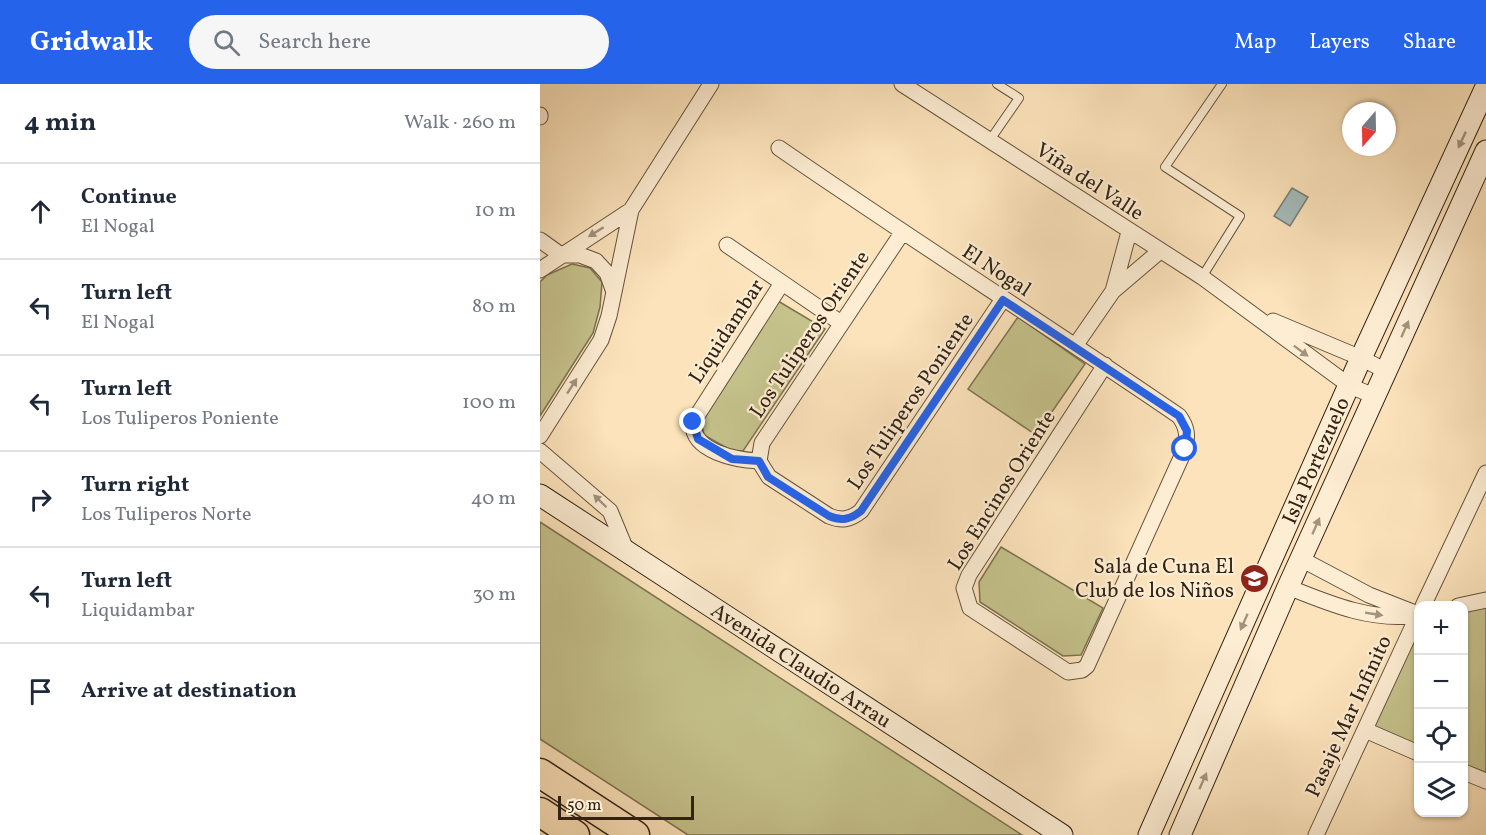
<!DOCTYPE html>
<meta charset="utf-8">
<style>
body{margin:0;font-family:Vollkorn,serif;background:#f6f6f7;color:#1f2937}
.controls{position:absolute;right:18px;bottom:18px;display:grid;overflow:hidden;border-radius:12px;box-shadow:0 2px 4px #0004}
.controls button{width:54px;height:54px;display:grid;place-items:center;padding:0;border:0;border-bottom:2px solid #e0e1e3;background:#fff;color:#1f2937;font:30px sans-serif}
.compass{position:absolute;left:802px;top:18px;width:54px;height:54px;border-radius:50%;background:#fff;box-shadow:0 2px 4px #0004;rotate:200deg}
.scale{position:absolute;left:18px;bottom:15px;width:136px;box-sizing:border-box;padding-left:6px;border:3px solid #342315;border-top:0;font-size:16px;line-height:21px;white-space:nowrap;color:#342315;-webkit-text-stroke:4px #fdedd3;paint-order:stroke}
.stop{position:absolute;width:18px;height:18px;margin:-14px;border:4px solid #2563eb;border-radius:50%;background:#fff}
.stop.end{background:#2563eb;border-color:#fff;box-shadow:0 2px 6px #0008}
.list{margin:0;padding:0;list-style:none}
h2{display:flex;justify-content:space-between;align-items:center;height:78px;margin:0;padding:0 24px;font-size:26px}
h2 small{font-size:20px;font-weight:400;color:#747a83}
.list li{display:grid;grid-template-columns:39px 1fr auto;gap:18px;align-items:center;box-sizing:border-box;height:96px;padding:0 24px;border-top:2px solid #e0e1e3}
.list b{display:block;font-size:22px;white-space:nowrap}
.list p{margin:0;font-size:20px;white-space:nowrap;color:#747a83}
.list em{font-size:20px;font-style:normal;color:#747a83}
.icon{flex:none;width:33px;height:33px;fill:none;stroke:currentColor;stroke-width:2;stroke-linecap:round;stroke-linejoin:round}
.map{position:relative;flex:none;width:946px;height:751px;overflow:hidden}
header{display:flex;align-items:center;gap:36px;box-sizing:border-box;height:84px;padding:0 30px;background:#2563eb;color:#fff}
header strong{font-size:28px}
nav{display:flex;gap:33px;margin-inline-start:auto;font-size:21px}
.search{width:420px;height:54px;background:#f6f6f7;display:flex;align-items:center;gap:15px;box-sizing:border-box;padding:0 21px;border-radius:33px;color:#747a83;font-size:22px}
main{display:flex}
aside{flex:1;background:#fff}
.map>svg:first-child{display:block}
</style>
<header>
<strong>Gridwalk</strong>
<div class="search"><svg class="icon" aria-label="search" viewBox="0 0 24 24"><circle cx="10" cy="10" r="6"/><path d="M15 15l6 6"/></svg>Search here</div>
<nav><a>Map</a><a>Layers</a><a>Share</a></nav>
</header>
<main>
<aside>
<h2>4 min<small>Walk · 260 m</small></h2>
<ul class="list">
<li><svg class="icon" aria-label="ahead" viewBox="0 0 24 24"><path d="M12 20V5M6 11l6-6 6 6"/></svg><div><b>Continue</b><p>El Nogal</p></div><em>10 m</em></li>
<li><svg class="icon" aria-label="left" viewBox="0 0 24 24"><path d="M17 20v-9H6M10 6l-5 5 5 5"/></svg><div><b>Turn left</b><p>El Nogal</p></div><em>80 m</em></li>
<li><svg class="icon" aria-label="left" viewBox="0 0 24 24"><path d="M17 20v-9H6M10 6l-5 5 5 5"/></svg><div><b>Turn left</b><p>Los Tuliperos Poniente</p></div><em>100 m</em></li>
<li><svg class="icon" aria-label="right" viewBox="0 0 24 24"><path d="M7 20v-9h11M14 6l5 5-5 5"/></svg><div><b>Turn right</b><p>Los Tuliperos Norte</p></div><em>40 m</em></li>
<li><svg class="icon" aria-label="left" viewBox="0 0 24 24"><path d="M17 20v-9H6M10 6l-5 5 5 5"/></svg><div><b>Turn left</b><p>Liquidambar</p></div><em>30 m</em></li>
<li><svg class="icon" aria-label="arrive" viewBox="0 0 24 24"><path d="M6 21V4h12l-3 4 3 4H6"/></svg><div><b>Arrive at destination</b></div></li>
</ul>
</aside>
<div class="map">
<svg width="946" height="751" viewBox="0 0 946 751">
<rect width="100%" height="100%" fill="#fce3bb"/>
<filter id="stains"><feTurbulence type="fractalNoise" baseFrequency=".00333" numOctaves="4"/><feColorMatrix values="0 0 0 0 .2 0 0 0 0 .09 0 0 0 0 .02 0 0 0 .5 -.17"/></filter>
<radialGradient id="worn" r=".72"><stop offset=".6" stop-color="#630" stop-opacity="0"/><stop offset="1" stop-color="#630" stop-opacity=".3"/></radialGradient>
<path fill="#c5c28c" stroke="#7c7250" stroke-width="1.5" d="M32 180 50 184 62 198 60 223 53 249 0 332V198L7 191Z
M238 217 285 245 203 367H192L164 351 161 336Z
M478 233 545 280 496 351 428 305Z
M0 438 482 751H148L0 655Z
M461 463 563 524 541 571 523 572 440 518 439 498Z
M946 516V697L924 688V522Z
M878 531V669L825 646Z"/>
<path fill="#a4bbbb" stroke="#777e79" stroke-width="1.5" d="M752 104 768 113 750 142 734 132Z"/>
<g fill="none" stroke-linecap="round" stroke-linejoin="round">
<defs>
<path id="lane" d="M450 56 479 14 457 0
M662 193 700 132 625 83 682 0"/>
<path id="street" d="M362 0 662 193 810 302 834 312
M0 31V33
M239 64C371 155 506 241 639 332 647 343 648 351 645 365L547 582 542 586 528 588 430 524 424 504 429 491 565 281
M362 149 222 359 219 377 229 393 289 432C301 437 310 436 321 427L463 215
M0 156 21 171H40L56 177 67 189 74 208
M187 161 301 239
M0 186 91 126
M573 207 589 148
M733 237 821 274 846 287
M535 262 573 207 620 167
M0 352 61 256 69 232 91 126 171 0
M0 367 70 427 87 468
M219 377C197 376 151 368 153 338L242 199
M761 475 829 511 875 529
M748 503C790 520 833 538 878 531
M883 522 946 389
M918 522 946 516
M825 646 878 669
M924 688 946 697
M776 751 878 531"/>
<g id="secondary">
<path id="s1" d="M0 411 522 751"/>
<path id="s2" d="M609 751 821 274 946 3"/>
<path d="M640 751 748 503 946 67"/>
</g>
<path id="highway" d="M0 689 95 751
M0 728 35 751"/>
</defs>
<use href="#lane" stroke="#66533e" stroke-width="10"/>
<use href="#street" stroke="#66533e" stroke-width="17"/>
<use href="#secondary" stroke="#342315" stroke-width="23"/>
<use href="#highway" stroke="#342315" stroke-width="31"/>
<use href="#lane" stroke="#fdedd3" stroke-width="8"/>
<use href="#street" stroke="#fdedd3" stroke-width="15"/>
<use href="#secondary" stroke="#fdedd3" stroke-width="21"/>
<use href="#highway" stroke="#fce3bb" stroke-width="28"/>
</g>
<defs><path id="oneway-solid" d="M-6-.8H1V-3.2L6.5 0L1 3.2V.8H-6Z" transform="scale(1.5)"/></defs>
<g fill="#a3927e">
<use href="#oneway-solid" transform="translate(922 56) rotate(115)"/>
<use href="#oneway-solid" transform="translate(56 148) rotate(148)"/>
<use href="#oneway-solid" transform="translate(865 245) rotate(-66)"/>
<use href="#oneway-solid" transform="translate(761 267) rotate(37)"/>
<use href="#oneway-solid" transform="translate(32 302) rotate(-57)"/>
<use href="#oneway-solid" transform="translate(60 417) rotate(-136)"/>
<use href="#oneway-solid" transform="translate(776 442) rotate(-66)"/>
<use href="#oneway-solid" transform="translate(834 530) rotate(9)"/>
<use href="#oneway-solid" transform="translate(704 538) rotate(114)"/>
<use href="#oneway-solid" transform="translate(663 697) rotate(-66)"/>
</g>
<g fill="none" stroke-linecap="round" stroke-linejoin="round">
<path stroke="#2563eb" stroke-width="8" d="M153 338 158 355 192 375 219 377 228 393 289 432C301 437 310 436 321 427L463 216 639 332 647 347 645 365"/>
</g>
<defs>
<symbol id="school-disc" viewBox="-11 -11 22 22"><circle r="9.5" fill="#8f2418" stroke="#fdedd3"/><path d="M0-5L7-2L0 1L-7-2ZM-4 1L0 2.5L4 1V4Q0 6-4 4Z" fill="#fff"/></symbol>
</defs>
<g fill-rule="evenodd">
<use href="#school-disc" x="698" y="478" width="33" height="33"/>
</g>
<g text-anchor="middle" stroke-width="4.5" stroke-linejoin="round" paint-order="stroke">
<g font-size="21" fill="#342315" stroke="#fdedd3">
<text transform="translate(550 97) rotate(33)" y="7">Viña del Valle</text>
<text transform="translate(457 186) rotate(33)" y="7">El Nogal</text>
<text transform="translate(186 247) rotate(-57)" y="7">Liquidambar</text>
<text transform="translate(269 250) rotate(-56)" y="7">Los Tuliperos Oriente</text>
<text transform="translate(370 317) rotate(-56)" y="7">Los Tuliperos Poniente</text>
<text dy="7" stroke="none"><textPath href="#s2" startOffset="410">Isla Portezuelo</textPath></text>
<text transform="translate(461 406) rotate(-58)" y="7">Los Encinos Oriente</text>
<text dy="7" stroke="none"><textPath href="#s1" startOffset="312">Avenida Claudio Arrau</textPath></text>
<text transform="translate(808 632) rotate(-65)" y="7">Pasaje Mar Infinito</text>
</g>
<g font-size="21" fill="#342315" stroke="#fdedd3" text-anchor="end">
<text x="694" y="489">Sala de Cuna El<tspan x="694" dy="24">Club de los Niños</tspan></text>
</g>
</g>
<rect width="100%" height="100%" filter="url(#stains)"/>
<rect width="100%" height="100%" fill="url(#worn)"/>
</svg>
<div class="controls">
<button>+</button>
<button>−</button>
<button><svg class="icon" aria-label="locate" viewBox="0 0 24 24"><circle cx="12" cy="12" r="6"/><path d="M12 2v4M12 18v4M2 12h4M18 12h4"/></svg></button>
<button><svg class="icon" aria-label="layers" viewBox="0 0 24 24"><path d="M12 4l9 5-9 5-9-5zM3 14l9 5 9-5"/></svg></button>
</div>
<svg class="compass" viewBox="-18 -18 36 36"><path d="M0-13l5 13h-10z" fill="#e53935"/><path d="M0 13l5-13h-10z" fill="#747a83"/></svg>
<div class="scale">50 m</div>
<div class="stop" style="left:645px;top:365px"></div>
<div class="stop end" style="left:153px;top:338px"></div>
</div>
</main>
